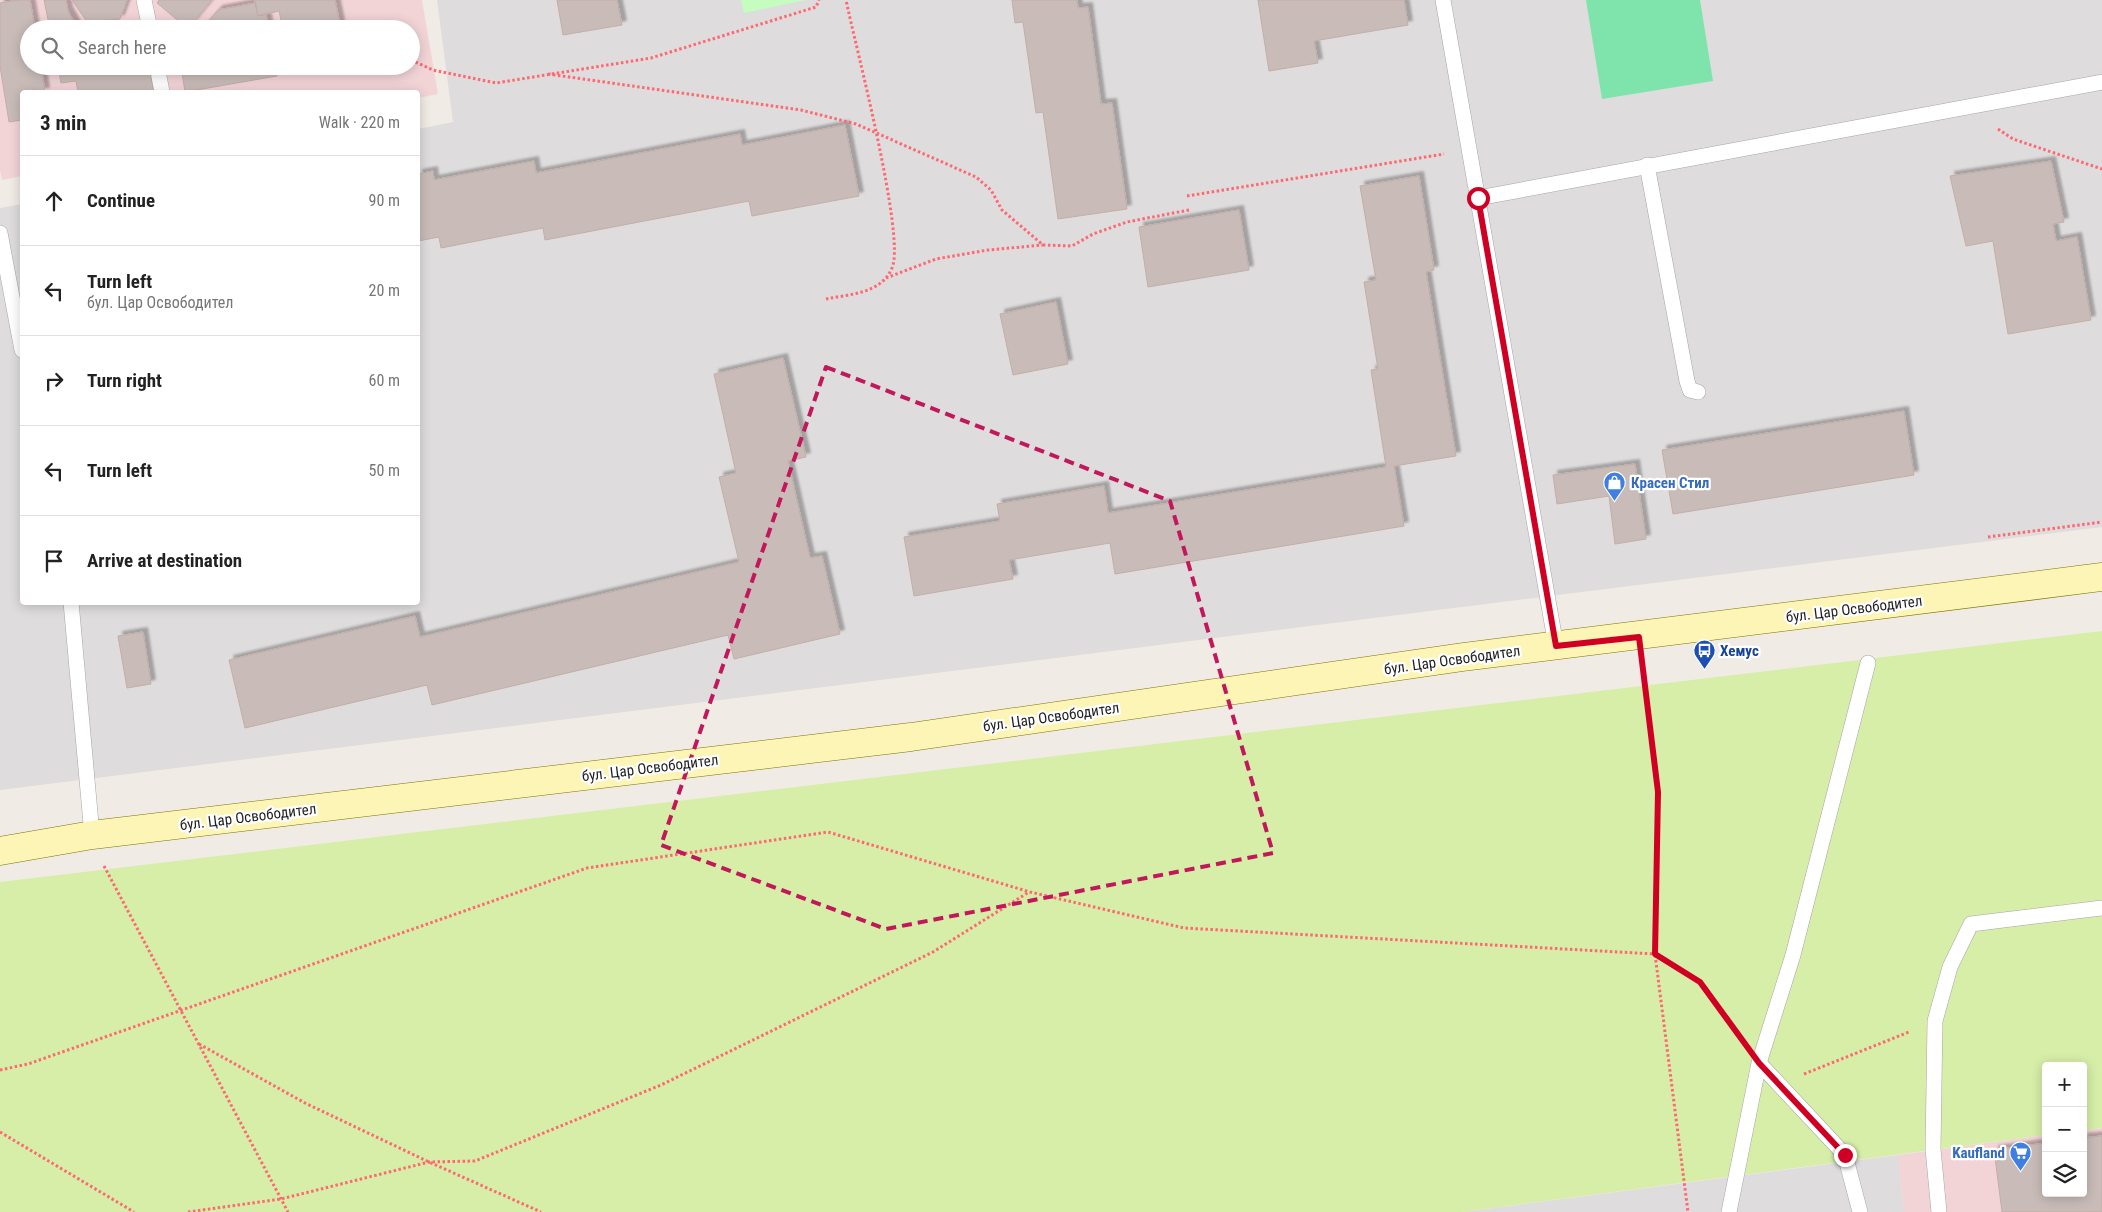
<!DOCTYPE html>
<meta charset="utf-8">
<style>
body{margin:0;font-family:"Roboto Condensed",sans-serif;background:#f6f6f6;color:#222}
.controls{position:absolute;right:15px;bottom:15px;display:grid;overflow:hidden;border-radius:5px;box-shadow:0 2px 12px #0003}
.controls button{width:45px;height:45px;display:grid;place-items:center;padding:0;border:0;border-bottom:1px solid #e0e0e0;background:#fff;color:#222;font:25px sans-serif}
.stop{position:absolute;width:15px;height:15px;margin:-11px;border:4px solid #cf0023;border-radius:50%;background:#fff}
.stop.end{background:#cf0023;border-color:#fff;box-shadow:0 1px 5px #0008}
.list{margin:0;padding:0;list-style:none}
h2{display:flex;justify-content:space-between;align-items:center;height:65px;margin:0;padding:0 20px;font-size:21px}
h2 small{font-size:16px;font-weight:400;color:#767676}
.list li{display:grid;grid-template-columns:32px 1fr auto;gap:15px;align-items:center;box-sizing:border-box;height:90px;padding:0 20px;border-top:1px solid #e0e0e0}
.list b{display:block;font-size:19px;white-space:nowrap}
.list p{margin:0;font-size:16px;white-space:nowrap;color:#767676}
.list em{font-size:16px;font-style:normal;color:#767676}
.icon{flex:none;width:28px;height:28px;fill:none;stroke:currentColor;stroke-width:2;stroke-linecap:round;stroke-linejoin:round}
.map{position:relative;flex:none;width:2102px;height:1212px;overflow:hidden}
.search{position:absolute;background:#fff;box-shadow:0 2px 12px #0003;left:20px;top:20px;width:400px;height:55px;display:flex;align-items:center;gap:12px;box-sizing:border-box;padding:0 18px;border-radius:28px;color:#767676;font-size:19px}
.panel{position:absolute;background:#fff;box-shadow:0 2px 12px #0003;left:20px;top:90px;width:400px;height:515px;border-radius:5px}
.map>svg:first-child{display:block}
</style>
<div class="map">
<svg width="2102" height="1212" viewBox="0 0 2102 1212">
<defs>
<filter id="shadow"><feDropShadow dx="4.5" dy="-4.5" stdDeviation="1" flood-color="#0004"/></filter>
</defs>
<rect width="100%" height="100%" fill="#f1ebe5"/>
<path fill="#dedcdd" d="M437 0H2102V527L0 790V208L22 204V602H418V129L453 122Z
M1898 1155 1904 1212H1462Z"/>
<path fill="#f2d4d7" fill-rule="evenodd" d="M0 0H422L438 94 418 98V92H22V176L2 180 0 170ZM29 29H411V66H29Z
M2102 1128V1212H1904L1898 1155 2046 1135V1193H2083V1131Z"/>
<path fill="#d6eea8" d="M2102 631V1128L2083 1131V1066H2046V1135L1462 1212H0V882Z"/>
<path fill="#c5fdc0" d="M741 0H806L744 13Z"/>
<path fill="#7fe4ac" d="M1586 0H1700L1713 81 1602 99Z"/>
<path fill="#c9bcb8" stroke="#c3aea6" filter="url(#shadow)" d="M19 0H30L35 29H29V66H41L45 92H22V120L9 122 0 66V3Z
M44 0H66L68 11 78 29H50Z
M127 0 120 19 87 22 72 0Z
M159 0H212L188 29 157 3Z
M255 0H335L341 29H283L279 11 258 16Z
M557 0H617L622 25 563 35Z
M1012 0H1077L1078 8 1088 7 1101 104 1112 103 1127 209 1058 219 1043 112 1036 113 1023 22 1015 23Z
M1258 0H1404L1408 25 1314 41 1318 63 1269 71Z
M255 3 258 16 266 14 269 29H202L218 10Z
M58 66H149L154 92H131V90L119 92H78L76 81 61 83Z
M181 66H275L277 76 185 92Z
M845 125 859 196 752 216 749 201 545 240 543 228 441 248 439 237 418 241V174L433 171 434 180 534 161 536 173 740 134 742 145Z
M2051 161 2064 222 2053 224 2056 241 2077 237 2091 320 2008 334 1993 241 1966 246 1950 176Z
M1419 176 1434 270 1426 272 1456 456 1394 466 1404 526 1115 574 1110 543 1009 560 1013 579 914 596 904 537 1000 521 997 504 1104 486 1108 513 1386 467 1371 370 1378 369 1364 282 1376 280 1360 186Z
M1239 210 1249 270 1148 287 1139 227Z
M1056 302 1068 364 1013 375 1000 314Z
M783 358 806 457 788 461 810 558 822 556 840 634 734 659 728 635 432 705 427 685 245 728 229 660 415 616 420 637 739 562 719 477 736 473 714 374Z
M1904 411 1914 475 1673 514 1662 450Z
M1635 464 1646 539 1615 544 1609 496 1557 504 1553 475Z
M143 632 151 684 127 688 118 636Z
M2102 1136V1212H2002L1994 1150 2046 1143V1193H2083V1138Z"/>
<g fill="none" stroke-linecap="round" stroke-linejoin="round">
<defs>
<path id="service" d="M144 0 150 29
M1443 0 1556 646
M157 66 162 92
M1647 165 1687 381 1690 390 1698 392
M1478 198 2102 82
M0 233 22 350
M71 602 92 835
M1759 1063 1845 1155 1860 1212
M1729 1212 1759 1063 1793 955 1868 663
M1939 1212 1933 1149 1935 1021 1950 967 1971 924 2102 908"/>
<path id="secondary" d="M0 851 92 835 911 737 1463 657 2102 577"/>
</defs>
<use href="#service" stroke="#a6a6a6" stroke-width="16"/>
<use href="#secondary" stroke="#7d7600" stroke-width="29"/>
<path stroke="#ff6872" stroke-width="3" stroke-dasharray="2.5 2.5" stroke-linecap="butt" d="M411 60 433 70 496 83 651 58 816 7 819 0
M548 74 801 110 856 124 976 177 991 190 1002 210 1043 245 1072 246 1093 234 1127 222 1189 210
M1998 129 2013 139 2102 169
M1187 196 1444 154
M886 278 936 259 988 250 1043 245
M826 299C850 294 881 294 892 268 906 237 855 44 846 0
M1988 537 2102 522
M1643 666 1658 792 1655 954 1688 1212
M104 866 288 1212
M199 1044 305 1103 429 1162 541 1212
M0 1070 28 1064 587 868 828 832 1030 892 1184 928 1655 954 1700 982 1740 1037
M1804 1074 1909 1032
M0 1132 134 1212
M188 1212 281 1199 429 1162 475 1161 661 1085 933 952 1029 892"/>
<use href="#service" stroke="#fff" stroke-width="15"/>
<use href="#secondary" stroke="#fdf5b6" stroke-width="28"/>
</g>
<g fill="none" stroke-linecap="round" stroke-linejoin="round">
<path stroke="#cf0023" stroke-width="6" d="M1478 198 1556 646 1639 637 1658 792 1655 954 1700 982 1759 1063 1845 1155"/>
</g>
<path fill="none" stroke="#c2185b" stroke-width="4" stroke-dasharray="10 6" stroke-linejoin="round" d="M826 367 1170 501 1273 853 886 929 661 845Z"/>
<defs>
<symbol id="shop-pin" viewBox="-11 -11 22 30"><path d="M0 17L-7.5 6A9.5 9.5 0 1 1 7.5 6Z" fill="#3f7fe0" stroke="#fff"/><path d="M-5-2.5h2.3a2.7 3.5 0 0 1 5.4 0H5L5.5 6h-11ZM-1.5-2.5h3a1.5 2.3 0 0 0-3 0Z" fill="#fff"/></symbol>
<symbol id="bus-pin" viewBox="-11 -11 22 30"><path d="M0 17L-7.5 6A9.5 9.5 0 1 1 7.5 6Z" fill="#1a4fb4" stroke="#fff"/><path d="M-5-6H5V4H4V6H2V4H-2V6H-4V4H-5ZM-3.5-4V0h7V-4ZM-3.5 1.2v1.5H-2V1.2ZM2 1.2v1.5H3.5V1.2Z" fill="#fff"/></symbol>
<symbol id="supermarket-pin" viewBox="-11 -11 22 30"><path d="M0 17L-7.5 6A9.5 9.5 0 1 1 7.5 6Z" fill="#3f7fe0" stroke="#fff"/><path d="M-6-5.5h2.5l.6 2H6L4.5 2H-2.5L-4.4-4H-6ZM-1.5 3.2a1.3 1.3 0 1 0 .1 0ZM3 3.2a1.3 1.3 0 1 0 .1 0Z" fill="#fff"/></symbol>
</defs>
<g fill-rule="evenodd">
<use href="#shop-pin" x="1602" y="470" width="25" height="34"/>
<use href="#bus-pin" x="1692" y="638" width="25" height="34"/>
<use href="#supermarket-pin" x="2008" y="1140" width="25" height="34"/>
</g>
<g text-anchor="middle" stroke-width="4.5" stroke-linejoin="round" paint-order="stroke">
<g font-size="15" font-weight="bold" fill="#366cbe" stroke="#fff" text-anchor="start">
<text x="1631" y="488">Красен Стил</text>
<text x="2005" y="1158" text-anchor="end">Kaufland</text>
</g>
<g font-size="15" fill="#1f1f1f" stroke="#fff">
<text transform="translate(1854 609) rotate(-7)" y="5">бул. Цар Освободител</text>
<text transform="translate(1452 660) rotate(-8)" y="5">бул. Цар Освободител</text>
<text transform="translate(1051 717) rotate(-8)" y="5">бул. Цар Освободител</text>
<text transform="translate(650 768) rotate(-7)" y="5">бул. Цар Освободител</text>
<text transform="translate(248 817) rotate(-7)" y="5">бул. Цар Освободител</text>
</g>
<g font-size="15" font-weight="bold" fill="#164399" stroke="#fff" text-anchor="start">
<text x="1720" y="656">Хемус</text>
</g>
</g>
</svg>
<div class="controls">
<button>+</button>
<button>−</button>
<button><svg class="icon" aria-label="layers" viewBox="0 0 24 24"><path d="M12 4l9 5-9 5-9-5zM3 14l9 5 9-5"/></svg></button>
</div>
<div class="stop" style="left:1478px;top:198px"></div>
<div class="stop end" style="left:1845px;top:1155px"></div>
<div class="search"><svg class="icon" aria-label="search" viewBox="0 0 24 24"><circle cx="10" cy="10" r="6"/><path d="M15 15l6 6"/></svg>Search here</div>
<section class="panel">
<h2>3 min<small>Walk · 220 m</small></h2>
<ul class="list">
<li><svg class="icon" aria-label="ahead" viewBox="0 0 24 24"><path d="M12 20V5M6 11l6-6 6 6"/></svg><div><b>Continue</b></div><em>90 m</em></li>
<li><svg class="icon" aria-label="left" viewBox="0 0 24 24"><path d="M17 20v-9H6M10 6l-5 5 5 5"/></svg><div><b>Turn left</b><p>бул. Цар Освободител</p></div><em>20 m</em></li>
<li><svg class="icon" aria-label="right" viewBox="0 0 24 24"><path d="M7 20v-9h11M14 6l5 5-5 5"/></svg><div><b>Turn right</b></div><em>60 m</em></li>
<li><svg class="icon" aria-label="left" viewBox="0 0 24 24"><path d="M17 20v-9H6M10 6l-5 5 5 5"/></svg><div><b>Turn left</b></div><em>50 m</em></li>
<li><svg class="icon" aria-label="arrive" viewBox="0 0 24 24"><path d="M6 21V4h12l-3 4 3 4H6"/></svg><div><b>Arrive at destination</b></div></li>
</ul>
</section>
</div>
